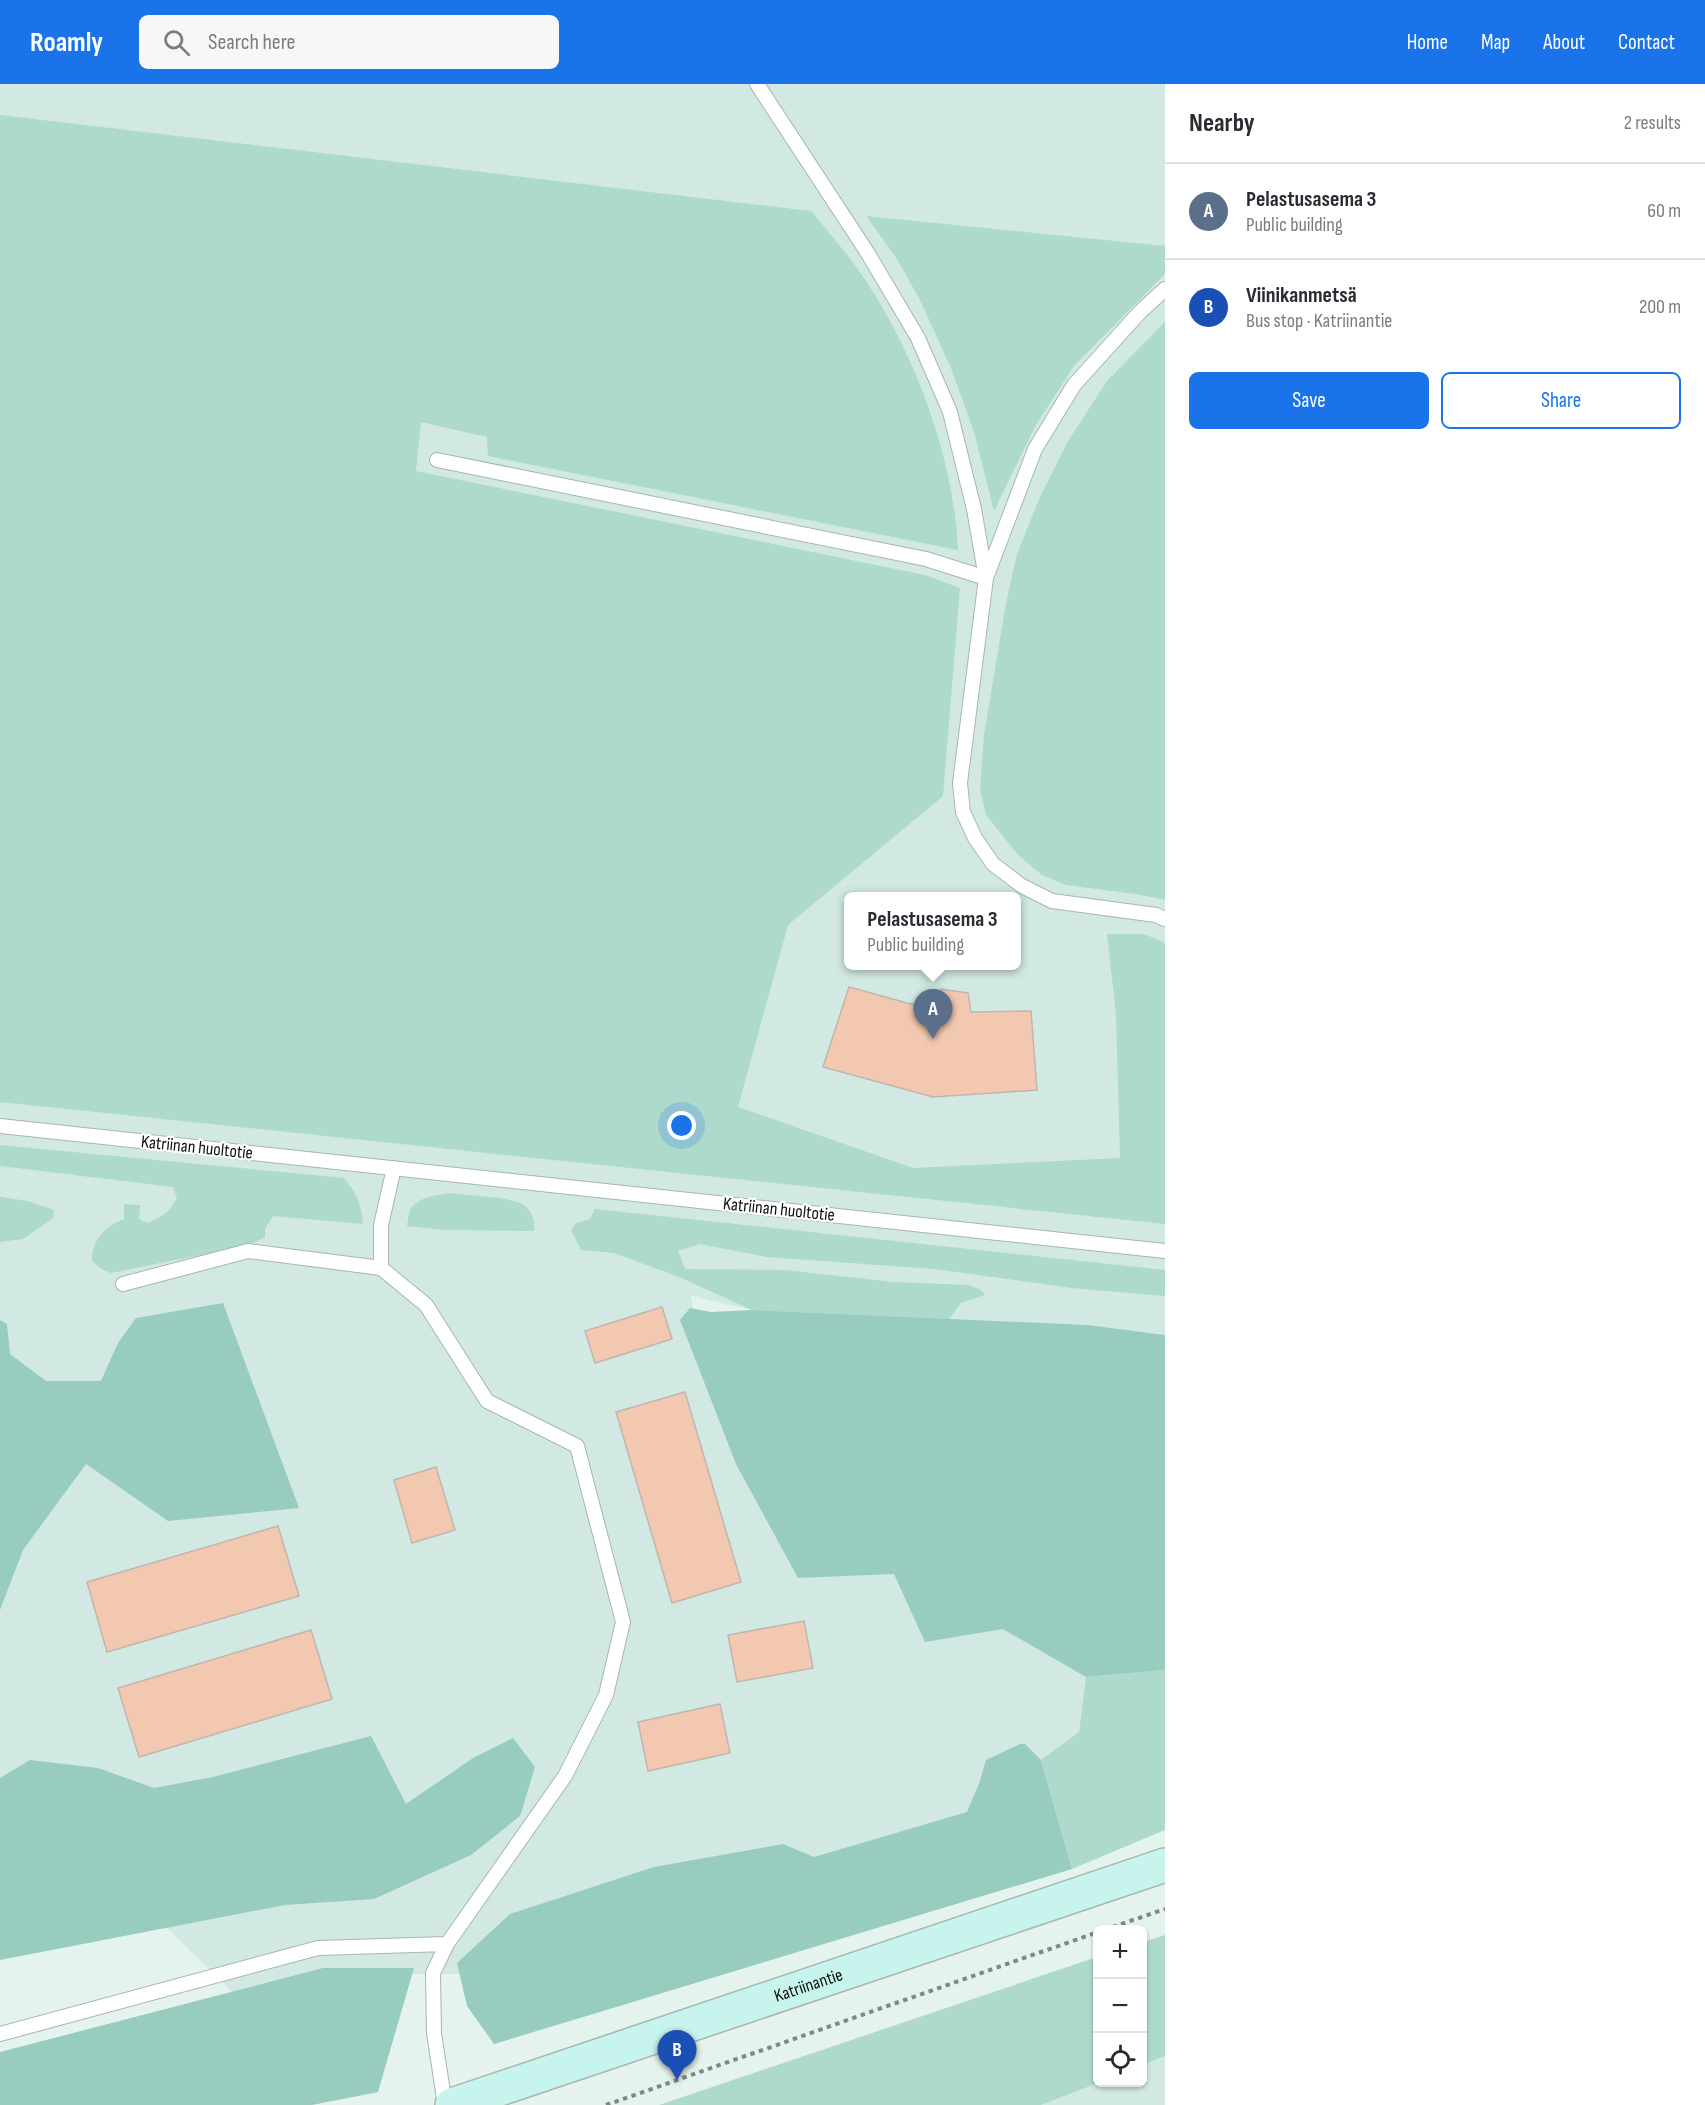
<!DOCTYPE html>
<meta charset="utf-8">
<style>
body{margin:0;font-family:"Sofia Sans Condensed",sans-serif;background:#f7f7f7;color:#2b2b33}
.controls{position:absolute;right:18px;bottom:18px;display:grid;overflow:hidden;border-radius:9px;box-shadow:0 2px 4px #0004}
.controls button{width:54px;height:54px;display:grid;place-items:center;padding:0;border:0;border-bottom:2px solid #e1e1e2;background:#fff;color:#2b2b33;font:30px sans-serif}
.you{position:absolute;left:682px;top:1042px;width:21px;height:21px;margin:-15px;border:4px solid #fff;border-radius:50%;background:#1a73e8;box-shadow:0 0 0 9px #1a73e833}
.badge{display:grid;place-items:center;width:39px;height:39px;border-radius:50%;background:#1a73e8;color:#fff;font-size:20px;font-weight:700}
.pin{position:absolute;translate:-50% -50px;filter:drop-shadow(0 2px 3px #0008)}
.pin::after{content:'';position:absolute;top:32px;width:21px;height:18px;background:inherit;clip-path:polygon(0 0,100% 0,50% 100%)}
.popup{position:absolute;left:844px;top:808px;width:177px;height:78px;box-sizing:border-box;display:grid;place-content:center;border-radius:9px;background:#fff;filter:drop-shadow(0 2px 4px #0005);font-size:20px;white-space:nowrap;color:#7c7c81}
.popup b{font-size:22px;color:#2b2b33}
.popup::after{content:'';position:absolute;left:50%;top:100%;margin-left:-12px;border:12px solid transparent;border-top-color:#fff}
.list{margin:0;padding:0;list-style:none}
h2{display:flex;justify-content:space-between;align-items:center;height:78px;margin:0;padding:0 24px;font-size:26px}
h2 small{font-size:20px;font-weight:400;color:#7c7c81}
.list li{display:grid;grid-template-columns:39px 1fr auto;gap:18px;align-items:center;box-sizing:border-box;height:96px;padding:0 24px;border-top:2px solid #e1e1e2}
.list b{display:block;font-size:22px;white-space:nowrap}
.list p{margin:0;font-size:20px;white-space:nowrap;color:#7c7c81}
.list em{font-size:20px;font-style:normal;color:#7c7c81}
.actions{display:flex;gap:12px;padding:18px 24px}
.actions a{flex:1;padding:14px 0;border:2px solid #1a73e8;border-radius:9px;text-align:center;font-size:21px;color:#1a73e8}
.actions .main{background:#1a73e8;color:#fff}
.icon{flex:none;width:33px;height:33px;fill:none;stroke:currentColor;stroke-width:2;stroke-linecap:round;stroke-linejoin:round}
.map{position:relative;flex:none;width:1165px;height:2021px;overflow:hidden}
header{display:flex;align-items:center;gap:36px;box-sizing:border-box;height:84px;padding:0 30px;background:#1a73e8;color:#fff}
header strong{font-size:28px}
nav{display:flex;gap:33px;margin-inline-start:auto;font-size:21px}
.search{width:420px;height:54px;background:#f7f7f7;display:flex;align-items:center;gap:15px;box-sizing:border-box;padding:0 21px;border-radius:9px;color:#7c7c81;font-size:22px}
main{display:flex}
aside{flex:1;background:#fff}
.map>svg:first-child{display:block}
</style>
<header>
<strong>Roamly</strong>
<div class="search"><svg class="icon" aria-label="search" viewBox="0 0 24 24"><circle cx="10" cy="10" r="6"/><path d="M15 15l6 6"/></svg>Search here</div>
<nav><a>Home</a><a>Map</a><a>About</a><a>Contact</a></nav>
</header>
<main>
<div class="map">
<svg width="1165" height="2021" viewBox="0 0 1165 2021">
<rect width="100%" height="100%" fill="#e5f3ef"/>
<path fill="#d1e9e2" fill-rule="evenodd" d="M0 0H1165V1251L1088 1241 752 1226 691 1212 699 1256 914 1481 1065 1554 1086 1593 1079 1648 1041 1676 1050 1708 499 1890H325L236 1912 79 1757 0 1772ZM849 812H1017V882H849Z
M1165 1972V2021H1041L1098 1999 1142 1998 1143 1981Z"/>
<path fill="#aed9cd" d="M0 31 811 127C827 146 843 165 857 184 912 261 954 371 958 466L488 372 487 353 421 338 416 387 925 491 960 504 943 712 788 841 738 1023 913 1084 1120 1074 1116 930 1107 850H1144L1165 859V1140L0 1018Z
M866 132 1165 162V190L1074 282 1036 341 994 427 974 348 951 284 920 216 897 175Z
M1165 238V816L1136 810 1066 801 1042 791 1019 772 986 731 980 705 984 651 1006 519 1017 470 1039 415 1068 357 1107 297Z
M0 1061 344 1094C357 1110 361 1119 363 1140L273 1132 265 1145V1153L250 1161 111 1189 100 1184 92 1177C92 1156 105 1142 124 1135V1120L140 1121 139 1135 148 1139C161 1134 171 1126 177 1114L173 1103 0 1082Z
M451 1109C470 1112 499 1112 517 1118 530 1122 536 1135 534 1147L445 1146 407 1142C408 1138 408 1131 410 1127 416 1113 437 1111 451 1109Z
M0 1113 28 1117 54 1126 53 1134 23 1155 0 1158Z
M595 1125 1165 1186V1212L1072 1204 934 1185 766 1173 700 1160 678 1167 685 1185 784 1186 894 1198 969 1201 981 1206 985 1211 961 1219 949 1235 752 1226 679 1193 614 1169 581 1166 571 1146 576 1139 590 1135Z
M1165 1586V1746L1072 1785 1041 1676 1079 1648 1086 1593Z
M1165 1851V1972L1143 1981V1858Z
M1097 1873 1098 1999 1041 2021H659Z"/>
<path fill="#97ccbe" d="M223 1219 299 1424 168 1437 86 1380 23 1466 0 1526V1236L7 1240 10 1270 46 1297H101L118 1259 136 1234Z
M690 1224 711 1228 752 1226 1088 1241 1165 1251V1586L1086 1593 1003 1545 925 1558 894 1490 798 1494 736 1380 680 1236Z
M371 1652 406 1720 473 1674 513 1654 535 1683 520 1732 471 1771 374 1815 285 1821 0 1876V1694L30 1676 98 1684 154 1704 213 1693Z
M1020 1660H1025L1041 1676 1072 1785 494 1960 467 1922 457 1879 510 1830 654 1783 783 1760 814 1773 967 1728 980 1697 986 1676Z
M323 1884H414L378 2008 312 2021H0V1968Z"/>
<path fill="#f3c8b0" stroke="#c0b5af" stroke-width="1.5" d="M849 903 940 928 941 905 968 909 971 928 1031 927 1037 1006 933 1013 823 983Z
M662 1223 672 1255 595 1279 585 1247Z
M685 1308 741 1498 672 1519 616 1328Z
M436 1383 455 1446 412 1459 394 1396Z
M278 1442 299 1512 107 1568 87 1498Z
M804 1537 813 1584 737 1598 728 1551Z
M311 1546 332 1615 139 1673 118 1604Z
M720 1620 730 1669 648 1687 638 1638Z"/>
<g fill="none" stroke-linecap="round" stroke-linejoin="round">
<defs>
<path id="lane" d="M757 0 867 168 918 254 950 328 974 425 986 494 960 699 963 728 975 754 993 780 1022 802 1052 817 1156 831 1165 835
M437 376 926 475 986 494 1035 365 1074 301 1140 228 1165 205
M0 1042 1165 1167
M381 1184V1141L394 1084
M123 1200 248 1167 381 1184 426 1221 487 1317 577 1362 623 1538 606 1611 565 1692 447 1860 433 1889 434 1949 445 2021
M0 1950 318 1864 447 1860"/>
<g id="secondary">
<path id="s1" d="M452 2021 1165 1781"/>
</g>
</defs>
<use href="#lane" stroke="#a8b5b1" stroke-width="16"/>
<use href="#secondary" stroke="#a8b5b1" stroke-width="36"/>
<path stroke="#7e8885" stroke-width="4" stroke-dasharray="4.5 4.5" stroke-linecap="butt" d="M1104 1846 1165 1825
M606 2021 1098 1848"/>
<use href="#lane" stroke="#fff" stroke-width="14"/>
<use href="#secondary" stroke="#c7f4ec" stroke-width="33"/>
</g>
<g text-anchor="middle" stroke-width="4.5" stroke-linejoin="round" paint-order="stroke">
<g font-size="18" fill="#0d1110" stroke="#fff">
<text transform="translate(197 1063) rotate(6)" y="6">Katriinan huoltotie</text>
<text transform="translate(779 1125) rotate(6)" y="6">Katriinan huoltotie</text>
<text dy="6" stroke="none"><textPath href="#s1" startOffset="376">Katriinantie</textPath></text>
</g>
</g>
</svg>
<div class="controls">
<button>+</button>
<button>−</button>
<button><svg class="icon" aria-label="locate" viewBox="0 0 24 24"><circle cx="12" cy="12" r="6"/><path d="M12 2v4M12 18v4M2 12h4M18 12h4"/></svg></button>
</div>
<div class="you"></div>
<div class="pin badge" style="left:933px;top:955px;background:#5c6f8a">A</div>
<div class="popup"><b>Pelastusasema 3</b>Public building</div>
<div class="pin badge" style="left:677px;top:1996px;background:#1a4fb4">B</div>
</div>
<aside>
<h2>Nearby<small>2 results</small></h2>
<ul class="list">
<li><span class="badge" style="background:#5c6f8a">A</span><div><b>Pelastusasema 3</b><p>Public building</p></div><em>60 m</em></li>
<li><span class="badge" style="background:#1a4fb4">B</span><div><b>Viinikanmetsä</b><p>Bus stop · Katriinantie</p></div><em>200 m</em></li>
</ul>
<div class="actions"><a class="main">Save</a><a>Share</a></div>
</aside>
</main>
